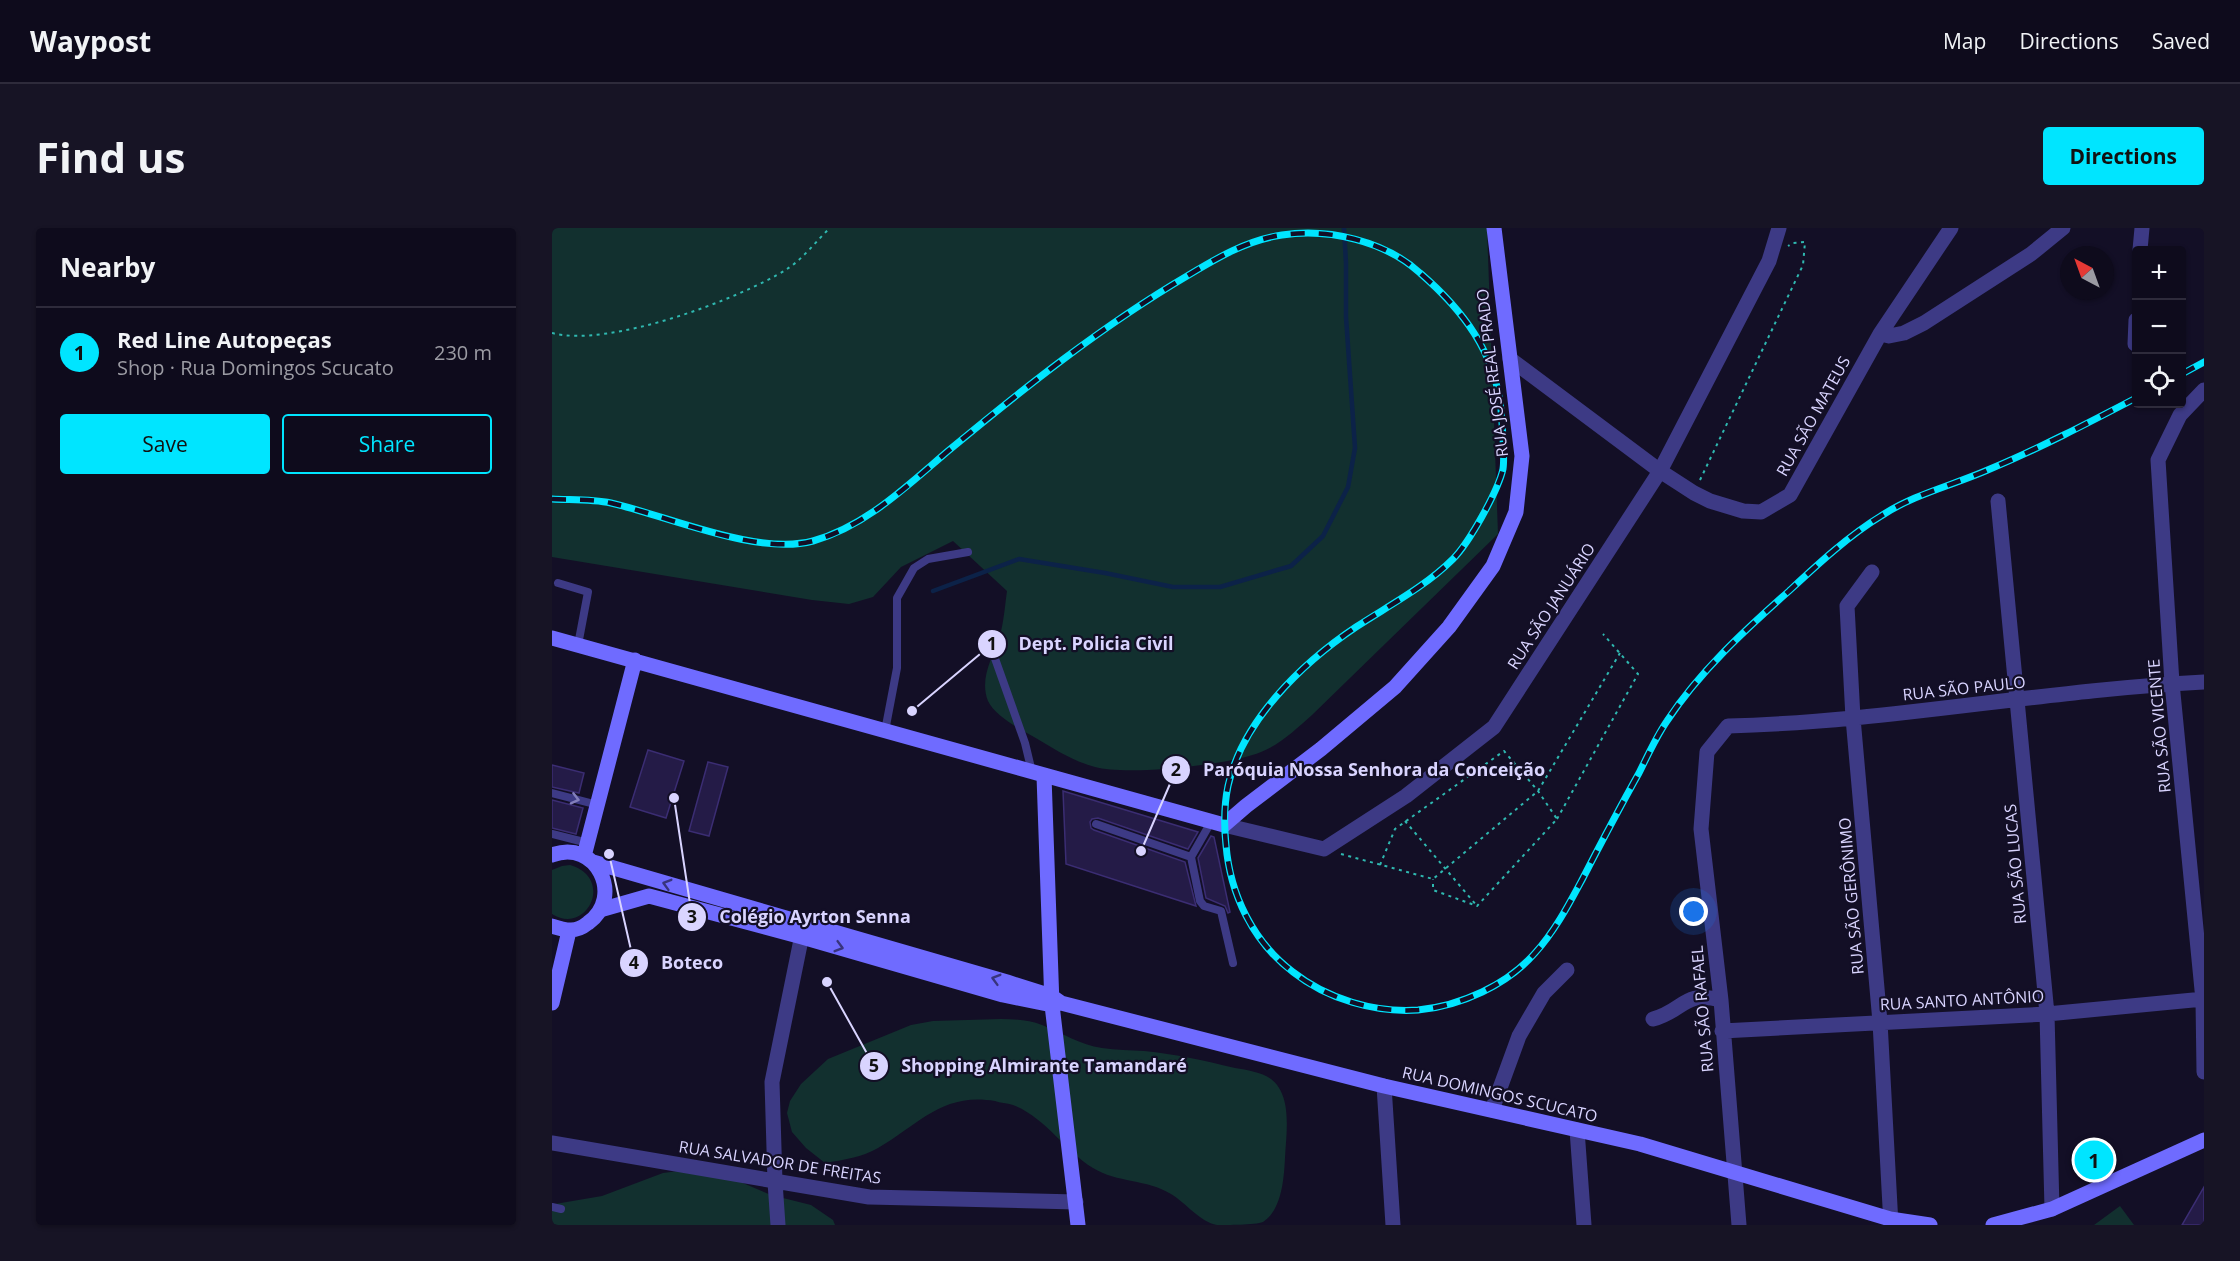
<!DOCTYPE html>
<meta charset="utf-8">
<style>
body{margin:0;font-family:"Open Sans",sans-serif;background:#171425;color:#f1f3f6}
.controls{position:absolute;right:18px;top:18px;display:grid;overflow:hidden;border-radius:6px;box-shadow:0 2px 4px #0004}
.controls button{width:54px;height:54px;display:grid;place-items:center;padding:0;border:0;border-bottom:2px solid #2e2b3b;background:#0e0b1c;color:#f1f3f6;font:30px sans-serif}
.compass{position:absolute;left:1508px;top:18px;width:54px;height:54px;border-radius:50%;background:#0e0b1c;box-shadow:0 2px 4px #0004;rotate:319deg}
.you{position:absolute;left:1142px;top:684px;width:21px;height:21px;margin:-15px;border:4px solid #fff;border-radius:50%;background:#1a73e8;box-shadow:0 0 0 9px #1a73e833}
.badge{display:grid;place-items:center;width:39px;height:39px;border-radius:50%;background:#00e5ff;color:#111;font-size:20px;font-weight:700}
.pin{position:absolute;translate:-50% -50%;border:3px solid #fff;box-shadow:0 2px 6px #0006}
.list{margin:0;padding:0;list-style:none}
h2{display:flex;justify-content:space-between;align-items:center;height:78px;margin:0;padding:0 24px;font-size:26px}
h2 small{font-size:20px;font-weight:400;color:#9b9ba3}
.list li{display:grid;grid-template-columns:39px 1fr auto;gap:18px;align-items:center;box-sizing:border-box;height:90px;padding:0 24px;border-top:2px solid #2e2b3b}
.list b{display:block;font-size:22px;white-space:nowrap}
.list p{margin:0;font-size:20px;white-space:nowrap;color:#9b9ba3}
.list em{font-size:20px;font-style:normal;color:#9b9ba3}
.actions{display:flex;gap:12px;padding:18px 24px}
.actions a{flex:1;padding:14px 0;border:2px solid #00e5ff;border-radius:6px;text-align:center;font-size:21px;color:#00e5ff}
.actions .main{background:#00e5ff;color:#111}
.icon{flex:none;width:33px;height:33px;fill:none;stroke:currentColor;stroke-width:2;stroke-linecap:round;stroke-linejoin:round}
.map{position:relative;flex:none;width:1652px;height:997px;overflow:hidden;border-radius:6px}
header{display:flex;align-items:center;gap:36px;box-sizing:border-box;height:84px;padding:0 30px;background:#0e0b1c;border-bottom:2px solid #2e2b3b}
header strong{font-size:28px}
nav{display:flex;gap:33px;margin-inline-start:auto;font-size:21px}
.intro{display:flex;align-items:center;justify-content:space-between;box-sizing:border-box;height:144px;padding:0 36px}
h1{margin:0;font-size:42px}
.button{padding:15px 27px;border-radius:6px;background:#00e5ff;color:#111;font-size:21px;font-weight:700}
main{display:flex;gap:36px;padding:0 36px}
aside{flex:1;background:#0e0b1c;border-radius:6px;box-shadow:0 2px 4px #0004}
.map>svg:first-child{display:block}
</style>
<header>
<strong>Waypost</strong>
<nav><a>Map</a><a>Directions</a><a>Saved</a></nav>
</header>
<div class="intro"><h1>Find us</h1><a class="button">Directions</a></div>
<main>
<aside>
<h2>Nearby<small></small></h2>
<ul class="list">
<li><span class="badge">1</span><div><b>Red Line Autopeças</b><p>Shop · Rua Domingos Scucato</p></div><em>230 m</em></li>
</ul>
<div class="actions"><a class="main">Save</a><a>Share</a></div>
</aside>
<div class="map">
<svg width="1652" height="997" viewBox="0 0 1652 997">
<rect width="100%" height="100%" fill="#130f26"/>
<path fill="#12302f" d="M0 0H935L946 306 760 487C744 501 729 516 709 524 678 537 575 548 543 539 521 533 502 521 482 509 468 501 443 488 436 473 427 450 441 429 448 407 452 393 453 377 455 363L401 313 349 339 321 369 297 376 260 372 0 329Z
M18 637C63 650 35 708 0 686V642L10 638Z
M449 791C463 791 477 792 490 797 511 805 528 817 550 820 564 822 578 822 592 823 623 826 654 833 683 840 695 842 709 844 719 851 741 868 734 906 733 930 732 950 730 982 711 994 703 997 675 997 665 997 648 994 634 975 619 966 595 951 565 955 541 940 512 922 493 889 461 877 455 875 448 875 443 873 391 864 367 896 326 920 311 929 291 932 273 935L254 920 240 904 235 885 238 873 249 856 276 831 359 797 381 793Z
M143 941 172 947 219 967 259 977 281 992 283 997H0V977L3 976 50 968 111 945Z
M1568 978 1582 997H1542Z"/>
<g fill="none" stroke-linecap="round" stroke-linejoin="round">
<path stroke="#0c2248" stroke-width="4.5" d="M381 363 467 331 553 345 621 359H668L739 338 771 308 796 259 803 220 794 89V35L792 0"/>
</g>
<path fill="#241b47" stroke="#3b2d73" stroke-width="1.5" d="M96 522 132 533 114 590 78 579Z
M156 534 176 539 157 608 137 603Z
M0 537 32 545 27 565 0 559Z
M511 563 646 604 636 621 546 590 540 591 538 594 539 600 542 602 633 634 644 678 514 636Z
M0 572 31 580 24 606 0 600Z
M659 608 662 609 678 684 676 685 673 678 654 670 646 630Z
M1652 959V997H1630Z"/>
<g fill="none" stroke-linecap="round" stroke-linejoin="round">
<path stroke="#2fb8b0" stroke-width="2" stroke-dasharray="3 4.5" stroke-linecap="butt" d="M0 105C56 120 186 72 235 41 251 31 264 13 278 0
M1148 252 1251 37 1253 14 1241 15 1236 18
M1005 591 1086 446 1051 406
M853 593 925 678
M789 626 881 651 986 563 1068 425
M828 637 843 601 952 523 986 563 1005 591 925 678 881 662V651"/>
<path stroke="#3d3a85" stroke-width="8" d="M6 355 36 364 26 417
M435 408 473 515 480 544
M333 503 345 440V370L362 340 376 331 416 324
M0 565 46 577
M544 596 639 629 659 594
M0 606 36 615
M639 629 648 673 652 678 669 683 681 735
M0 979 9 981"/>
<path stroke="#3d3a85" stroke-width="15" d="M1588 22 1590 0
M1328 106 1337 108 1352 105 1372 95 1479 26 1511 0
M1583 116 1584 92
M958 131 1108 243 1142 265 1158 273 1191 283 1209 284 1238 267 1328 106 1399 0
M1652 162 1628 187 1606 232 1620 455 1651 772 1652 844
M1446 273 1495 786 1500 981
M1320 344 1295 378 1301 490 1328 794 1339 997
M672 597 772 621 854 568 942 499 1108 243 1217 33 1227 0
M1101 791C1132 783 1131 762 1169 772
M1170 803 1495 786 1652 771
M832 858 841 997
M940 882 967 808 992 765 1015 742
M1025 902 1032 997
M0 915 317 969 524 974
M226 997 223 954 220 854 252 697
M1187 997 1169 772 1149 601 1155 524 1176 498C1335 494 1493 462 1652 454"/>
<path stroke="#6f6bff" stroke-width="15" d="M0 410 672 597 694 578 769 521 843 459 897 399 941 338 964 284 970 228 942 0
M492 548 500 777 526 997
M0 627C44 610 73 669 36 695 31 699 25 702 19 702 13 702 6 700 0 698
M32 628 83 432
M41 634 455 754 499 768 509 775 832 858 1088 916 1338 991 1378 997
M48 682 97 668 250 709 451 767 500 777
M0 775 17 703
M1441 997 1500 981 1652 912"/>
<defs>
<path id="rail" d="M1630 146 1652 134
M0 271C20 272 40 271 59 275 116 288 205 328 261 313 314 298 355 258 396 223 472 160 550 98 635 48 665 30 695 12 730 7 777 0 833 13 868 45 911 82 943 124 949 182 950 195 953 228 951 241 946 263 917 315 901 331 873 359 836 378 804 399 750 435 690 493 676 558 672 577 672 598 674 617 678 666 701 714 741 744 775 771 823 785 866 782 909 778 955 757 983 725 1003 703 1017 676 1031 650 1049 615 1068 579 1087 545 1096 527 1104 509 1115 493 1147 444 1193 402 1237 363 1265 337 1296 308 1329 288 1362 266 1402 257 1438 241 1488 220 1536 195 1584 170"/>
</defs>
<use href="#rail" stroke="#00e5ff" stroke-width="7"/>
<use href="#rail" stroke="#130f26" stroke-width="4.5" stroke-dasharray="14" stroke-linecap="butt"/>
</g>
<defs><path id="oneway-chevron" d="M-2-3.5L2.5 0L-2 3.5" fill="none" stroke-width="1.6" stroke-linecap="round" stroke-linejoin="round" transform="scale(1.5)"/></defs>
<use stroke="#837fbc" href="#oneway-chevron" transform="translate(23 571) rotate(14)"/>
<g stroke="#38347d">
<use href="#oneway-chevron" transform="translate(115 656) rotate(-164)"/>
<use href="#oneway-chevron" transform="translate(287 719) rotate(16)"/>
<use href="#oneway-chevron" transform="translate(444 751) rotate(-164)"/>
</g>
<g text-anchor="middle" stroke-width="4.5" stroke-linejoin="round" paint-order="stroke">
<g font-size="16" fill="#d9d4ff" stroke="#130f26">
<text transform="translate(940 145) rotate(-97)" y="6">RUA JOSÉ REAL PRADO</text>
<text transform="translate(1261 188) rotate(-61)" y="6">RUA SÃO MATEUS</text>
<text transform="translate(999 378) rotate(-57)" y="6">RUA SÃO JANUÁRIO</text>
<text transform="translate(1412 460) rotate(-6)" y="6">RUA SÃO PAULO</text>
<text transform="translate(1607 498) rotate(-95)" y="6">RUA SÃO VICENTE</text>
<text transform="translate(1463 636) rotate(-95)" y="6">RUA SÃO LUCAS</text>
<text transform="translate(1299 668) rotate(-95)" y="6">RUA SÃO GERÔNIMO</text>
<text transform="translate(1410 772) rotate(-3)" y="6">RUA SANTO ANTÔNIO</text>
<text transform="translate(1150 781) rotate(-95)" y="6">RUA SÃO RAFAEL</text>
<text transform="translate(948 866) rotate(13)" y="6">RUA DOMINGOS SCUCATO</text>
<text transform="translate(228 934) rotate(9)" y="6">RUA SALVADOR DE FREITAS</text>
</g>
</g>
<path fill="none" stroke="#d9d4ff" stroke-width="2" d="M360 483L440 416M589 623L624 542M122 570L140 689M57 626L82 735M275 754L322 838"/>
<g fill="#d9d4ff" stroke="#130f26" stroke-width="2">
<circle cx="360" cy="483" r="6"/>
<circle cx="589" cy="623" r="6"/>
<circle cx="122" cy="570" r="6"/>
<circle cx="57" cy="626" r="6"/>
<circle cx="275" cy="754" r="6"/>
<circle cx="440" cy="416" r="15"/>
<circle cx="624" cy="542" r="15"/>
<circle cx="140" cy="689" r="15"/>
<circle cx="82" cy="735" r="15"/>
<circle cx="322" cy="838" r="15"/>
</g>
<g font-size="18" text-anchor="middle" font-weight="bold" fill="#111">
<text x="440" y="422">1</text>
<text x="624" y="548">2</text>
<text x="140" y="695">3</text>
<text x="82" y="741">4</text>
<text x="322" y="844">5</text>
</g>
<g font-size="18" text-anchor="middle" font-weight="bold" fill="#d9d4ff" stroke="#130f26" stroke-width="4.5" stroke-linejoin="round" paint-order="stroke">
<text x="544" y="422">Dept. Policia Civil</text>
<text x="822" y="548">Paróquia Nossa Senhora da Conceição</text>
<text x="263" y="695">Colégio Ayrton Senna</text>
<text x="140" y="741">Boteco</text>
<text x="492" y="844">Shopping Almirante Tamandaré</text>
</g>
</svg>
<div class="controls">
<button>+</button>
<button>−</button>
<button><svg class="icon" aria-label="locate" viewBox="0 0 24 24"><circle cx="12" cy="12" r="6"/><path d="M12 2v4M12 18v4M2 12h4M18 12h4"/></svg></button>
</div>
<svg class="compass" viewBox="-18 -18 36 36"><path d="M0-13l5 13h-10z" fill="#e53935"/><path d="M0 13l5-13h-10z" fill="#9b9ba3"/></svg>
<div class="you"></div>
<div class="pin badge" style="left:1542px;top:932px">1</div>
</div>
</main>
